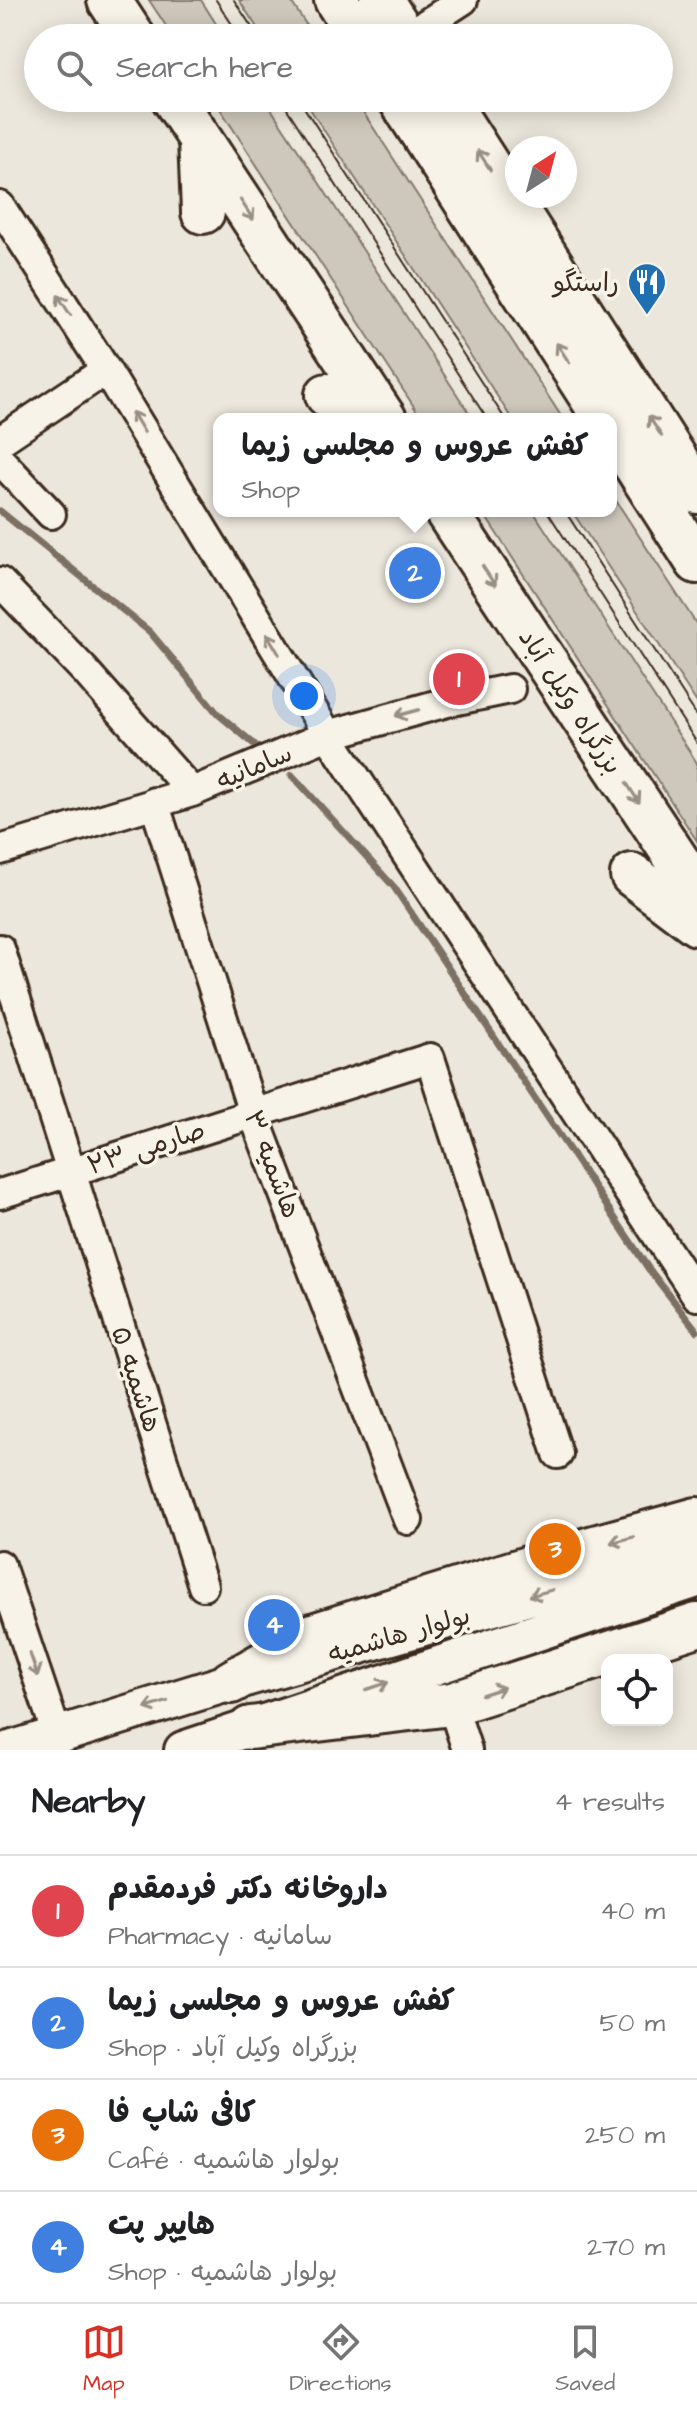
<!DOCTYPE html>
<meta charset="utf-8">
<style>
body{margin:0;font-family:"Architects Daughter","Playpen Sans Arabic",sans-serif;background:#f2f2f2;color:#202124}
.controls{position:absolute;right:24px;bottom:24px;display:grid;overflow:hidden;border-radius:16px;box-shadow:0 4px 20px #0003}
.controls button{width:72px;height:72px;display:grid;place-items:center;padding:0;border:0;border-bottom:2px solid #e0e0e0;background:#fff;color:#202124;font:40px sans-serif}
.compass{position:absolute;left:505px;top:136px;width:72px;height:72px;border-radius:50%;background:#fff;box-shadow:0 4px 20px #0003;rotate:36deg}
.you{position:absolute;left:304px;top:696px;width:28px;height:28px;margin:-20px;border:6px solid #fff;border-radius:50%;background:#1a73e8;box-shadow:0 0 0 12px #1a73e833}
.badge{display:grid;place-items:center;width:52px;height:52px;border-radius:50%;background:#d93025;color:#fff;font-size:26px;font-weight:700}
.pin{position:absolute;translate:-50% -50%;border:4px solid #fff;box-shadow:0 2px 8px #0006}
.popup{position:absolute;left:213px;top:413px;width:404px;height:104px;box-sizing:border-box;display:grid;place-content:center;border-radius:16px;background:#fff;filter:drop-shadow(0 2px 6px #0005);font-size:26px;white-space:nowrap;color:#757577}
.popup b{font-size:30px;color:#202124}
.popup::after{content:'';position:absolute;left:50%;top:100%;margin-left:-16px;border:16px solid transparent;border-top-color:#fff}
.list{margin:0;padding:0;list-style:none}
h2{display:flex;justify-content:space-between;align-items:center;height:104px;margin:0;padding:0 32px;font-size:34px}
h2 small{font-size:26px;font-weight:400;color:#757577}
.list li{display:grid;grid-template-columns:52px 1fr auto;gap:24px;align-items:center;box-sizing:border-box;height:112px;padding:0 32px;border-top:2px solid #e0e0e0}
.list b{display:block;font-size:30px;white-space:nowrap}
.list p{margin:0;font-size:26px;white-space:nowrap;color:#757577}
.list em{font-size:26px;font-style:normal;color:#757577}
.icon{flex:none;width:44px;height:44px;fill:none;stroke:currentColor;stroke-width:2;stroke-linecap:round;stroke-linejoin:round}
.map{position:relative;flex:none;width:697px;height:1750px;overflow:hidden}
.search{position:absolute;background:#fff;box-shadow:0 4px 20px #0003;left:24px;right:24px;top:24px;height:88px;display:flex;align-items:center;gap:20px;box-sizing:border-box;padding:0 28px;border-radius:44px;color:#757577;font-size:30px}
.sheet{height:552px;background:#fff}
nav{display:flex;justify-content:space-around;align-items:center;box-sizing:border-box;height:112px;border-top:2px solid #e0e0e0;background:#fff;font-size:22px;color:#757577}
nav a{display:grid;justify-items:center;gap:4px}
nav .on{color:#d93025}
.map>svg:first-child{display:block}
</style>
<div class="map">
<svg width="697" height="1750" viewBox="0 0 697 1750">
<rect width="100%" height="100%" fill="#ece7dc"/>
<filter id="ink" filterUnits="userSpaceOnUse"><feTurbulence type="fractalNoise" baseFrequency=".0125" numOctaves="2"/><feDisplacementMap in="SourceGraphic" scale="16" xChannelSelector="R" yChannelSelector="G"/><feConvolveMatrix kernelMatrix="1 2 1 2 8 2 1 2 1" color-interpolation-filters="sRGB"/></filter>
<g filter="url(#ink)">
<path fill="#cec8bc" stroke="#84796d" stroke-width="2" d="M149 0H201L225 38H174Z
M239 0H290L315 38H264Z
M213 98H264L473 419H422Z
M303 98H354L563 419H512Z
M611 493 697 625V703L572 511H611Z
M482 511H533L697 763V841Z"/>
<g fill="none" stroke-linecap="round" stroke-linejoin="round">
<path stroke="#7c7064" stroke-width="7" d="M0 511 150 632 218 714 266 754
M292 775 394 887 648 1268 697 1331"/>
<defs>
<path id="minor" d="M406 37 463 0
M0 206 106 370 328 735 697 1296
M0 441 106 370
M0 460 51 514
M0 582 86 672 192 792
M154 802 253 1113 408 1520
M0 850 192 792 328 735 447 702 510 689
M0 949 203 1586
M0 1194 430 1058 558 1454
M0 1565 57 1735
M452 1704 467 1750"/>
<path id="major" d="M10 1750 231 1682 697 1549
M183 1750 697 1579"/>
<path id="highway" d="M109 0 134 38
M336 0 360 38
M381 0 406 38
M173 98 385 419
M399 98 605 419
M445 98 697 492
M200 139 203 212
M327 395 357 419
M611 428 697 562
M446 511 697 890
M632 875 697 924
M231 1682 313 1635 591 1548 697 1519
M250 1728 452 1704 697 1625"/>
</defs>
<use href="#minor" stroke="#3b2a1e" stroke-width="34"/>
<use href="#major" stroke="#3b2a1e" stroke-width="42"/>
<use href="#highway" stroke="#3b2a1e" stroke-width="48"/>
<use href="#minor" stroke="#f7f3e8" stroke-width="28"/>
<use href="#major" stroke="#f7f3e8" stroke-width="36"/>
<use href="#highway" stroke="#f7f3e8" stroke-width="42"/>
<path stroke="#3b2a1e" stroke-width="2" d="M216 0 241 38
M234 0 259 38
M280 98 487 419
M298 98 505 419
M547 511 697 743
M565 511 697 716"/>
</g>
<defs><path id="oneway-shaft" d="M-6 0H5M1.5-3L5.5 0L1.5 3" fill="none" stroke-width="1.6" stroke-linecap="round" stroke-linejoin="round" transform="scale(2)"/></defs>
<g stroke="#998e83">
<use href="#oneway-shaft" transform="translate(484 160) rotate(-123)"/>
<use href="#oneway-shaft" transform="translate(247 210) rotate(57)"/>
<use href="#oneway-shaft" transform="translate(64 305) rotate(-123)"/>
<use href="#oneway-shaft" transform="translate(563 353) rotate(-123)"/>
<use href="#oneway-shaft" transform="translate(138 422) rotate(-121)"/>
<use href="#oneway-shaft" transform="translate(655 426) rotate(-123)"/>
<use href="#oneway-shaft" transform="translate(489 576) rotate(57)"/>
<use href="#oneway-shaft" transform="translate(273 644) rotate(-121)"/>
<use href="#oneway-shaft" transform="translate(407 713) rotate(165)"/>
<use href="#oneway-shaft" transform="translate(633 793) rotate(57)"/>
<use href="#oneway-shaft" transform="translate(622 1540) rotate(165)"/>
<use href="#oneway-shaft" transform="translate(541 1593) rotate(164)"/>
<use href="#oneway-shaft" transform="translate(34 1665) rotate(71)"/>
<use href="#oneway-shaft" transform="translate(377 1686) rotate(-18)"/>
<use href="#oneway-shaft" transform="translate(493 1691) rotate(-18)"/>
<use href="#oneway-shaft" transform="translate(156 1705) rotate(163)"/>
</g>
</g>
<defs>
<symbol id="restaurant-pin" viewBox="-11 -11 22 30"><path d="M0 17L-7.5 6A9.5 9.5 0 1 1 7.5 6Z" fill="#1f6fb2" stroke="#f7f3e8"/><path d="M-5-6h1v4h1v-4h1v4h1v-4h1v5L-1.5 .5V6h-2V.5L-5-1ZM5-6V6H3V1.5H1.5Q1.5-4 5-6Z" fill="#fff"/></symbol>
</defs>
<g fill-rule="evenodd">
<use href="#restaurant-pin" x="625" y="260" width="44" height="60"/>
</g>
<g text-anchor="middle" stroke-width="7" stroke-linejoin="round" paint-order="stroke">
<g font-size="26" fill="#3b2a1e" stroke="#f7f3e8" text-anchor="end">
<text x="619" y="291">راستگو</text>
</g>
<g font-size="26" fill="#3b2a1e" stroke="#f7f3e8">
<text transform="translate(571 701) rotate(57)" y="9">بزرگراه وکیل آباد</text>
<text transform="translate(254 766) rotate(-23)" y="9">سامانیه</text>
<text transform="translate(146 1147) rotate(-18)" y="9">صارمی ۲۳</text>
<text transform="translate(273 1164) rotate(69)" y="9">هاشمیه ۳</text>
<text transform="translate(137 1379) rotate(72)" y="9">هاشمیه ۵</text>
<text transform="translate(399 1634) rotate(-16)" y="9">بولوار هاشمیه</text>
</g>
</g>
</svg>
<div class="controls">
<button><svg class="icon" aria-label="locate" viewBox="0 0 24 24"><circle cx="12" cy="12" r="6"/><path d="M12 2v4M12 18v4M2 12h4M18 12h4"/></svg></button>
</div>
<svg class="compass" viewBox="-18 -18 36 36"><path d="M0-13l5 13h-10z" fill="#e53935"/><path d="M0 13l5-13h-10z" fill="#757577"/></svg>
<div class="you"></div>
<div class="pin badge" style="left:459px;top:679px;background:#e0444e">1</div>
<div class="pin badge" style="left:415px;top:573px;background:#3f7fe0">2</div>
<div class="popup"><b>کفش عروس و مجلسی زیما</b>Shop</div>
<div class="pin badge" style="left:555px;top:1549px;background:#e8710a">3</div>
<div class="pin badge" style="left:274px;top:1625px;background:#3f7fe0">4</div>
<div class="search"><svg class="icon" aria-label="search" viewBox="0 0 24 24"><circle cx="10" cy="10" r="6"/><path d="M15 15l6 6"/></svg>Search here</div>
</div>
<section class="sheet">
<h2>Nearby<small>4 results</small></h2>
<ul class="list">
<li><span class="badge" style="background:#e0444e">1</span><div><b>داروخانه دكتر فردمقدم</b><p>Pharmacy · سامانیه</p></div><em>40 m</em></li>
<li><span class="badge" style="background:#3f7fe0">2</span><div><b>کفش عروس و مجلسی زیما</b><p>Shop · بزرگراه وکیل آباد</p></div><em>50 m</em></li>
<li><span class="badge" style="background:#e8710a">3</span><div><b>کافی شاپ فا</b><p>Café · بولوار هاشمیه</p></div><em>250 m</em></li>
<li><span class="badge" style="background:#3f7fe0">4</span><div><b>هایپر پت</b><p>Shop · بولوار هاشمیه</p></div><em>270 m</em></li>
</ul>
</section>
<nav>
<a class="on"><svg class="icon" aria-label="map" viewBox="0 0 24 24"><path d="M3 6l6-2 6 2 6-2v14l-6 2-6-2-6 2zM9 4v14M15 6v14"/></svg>Map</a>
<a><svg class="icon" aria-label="directions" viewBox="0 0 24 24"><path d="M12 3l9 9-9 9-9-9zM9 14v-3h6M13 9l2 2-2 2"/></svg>Directions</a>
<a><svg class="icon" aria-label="saved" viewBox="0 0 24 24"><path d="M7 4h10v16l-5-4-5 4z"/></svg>Saved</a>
</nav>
